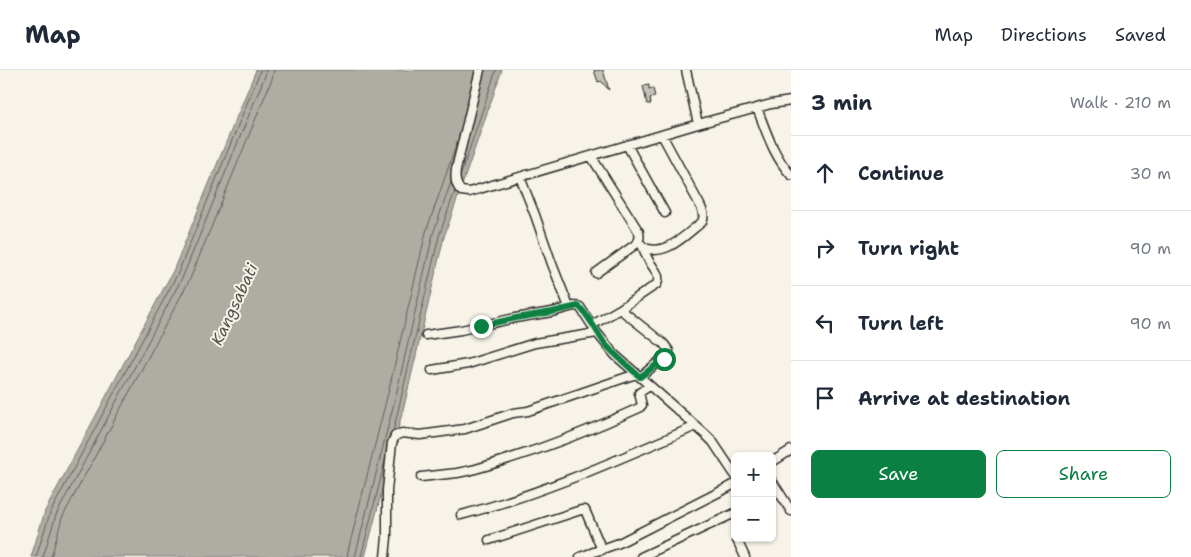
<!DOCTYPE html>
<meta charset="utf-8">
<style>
body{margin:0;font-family:"Shantell Sans",sans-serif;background:#f2f2f3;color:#1f2937}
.controls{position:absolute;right:15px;bottom:15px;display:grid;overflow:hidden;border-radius:8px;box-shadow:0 1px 4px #0004}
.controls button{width:45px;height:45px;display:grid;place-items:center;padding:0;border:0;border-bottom:1px solid #e0e1e3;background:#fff;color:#1f2937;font:25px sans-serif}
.stop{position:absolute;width:15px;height:15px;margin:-11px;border:4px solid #0b8043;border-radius:50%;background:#fff}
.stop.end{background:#0b8043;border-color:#fff;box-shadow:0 1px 5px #0008}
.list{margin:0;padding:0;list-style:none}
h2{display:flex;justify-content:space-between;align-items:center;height:65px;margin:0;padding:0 20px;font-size:21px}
h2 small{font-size:16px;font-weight:400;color:#747a83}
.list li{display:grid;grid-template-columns:32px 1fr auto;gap:15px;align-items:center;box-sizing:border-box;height:75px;padding:0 20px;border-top:1px solid #e0e1e3}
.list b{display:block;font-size:19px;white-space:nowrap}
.list em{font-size:16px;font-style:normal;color:#747a83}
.actions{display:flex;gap:10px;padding:15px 20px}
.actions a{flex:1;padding:11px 0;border:1px solid #0b8043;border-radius:8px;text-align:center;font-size:18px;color:#0b8043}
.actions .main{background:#0b8043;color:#fff}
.icon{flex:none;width:28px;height:28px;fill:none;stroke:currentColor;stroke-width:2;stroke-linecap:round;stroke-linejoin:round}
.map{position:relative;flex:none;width:791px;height:487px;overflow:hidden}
header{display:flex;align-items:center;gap:30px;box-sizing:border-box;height:70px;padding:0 25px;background:#fff;border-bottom:1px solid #e0e1e3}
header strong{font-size:24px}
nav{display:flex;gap:28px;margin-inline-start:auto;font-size:18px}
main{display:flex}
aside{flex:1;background:#fff}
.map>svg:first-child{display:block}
</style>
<header>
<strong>Map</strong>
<nav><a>Map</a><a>Directions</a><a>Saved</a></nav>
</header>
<main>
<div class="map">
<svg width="791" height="487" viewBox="0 0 791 487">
<rect width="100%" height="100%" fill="#f7f3e8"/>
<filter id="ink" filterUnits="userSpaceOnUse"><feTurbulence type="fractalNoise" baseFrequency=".02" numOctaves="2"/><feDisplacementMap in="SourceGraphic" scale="10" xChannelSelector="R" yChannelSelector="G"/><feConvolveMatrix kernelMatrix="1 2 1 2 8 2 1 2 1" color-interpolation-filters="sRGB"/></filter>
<g filter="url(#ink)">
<path fill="#afaca4" stroke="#7a7874" d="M256 0H502L444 167 406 328 365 487H31L45 441 173 201Z"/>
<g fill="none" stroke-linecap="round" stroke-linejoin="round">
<path stroke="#605f5b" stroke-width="1" d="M461 104 496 0
M393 362 439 166 455 121
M36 487 50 443 178 203 259 4 260 0
M43 487 56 445 183 206 265 6 266 0
M51 487 62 448 190 209 272 9 274 0
M347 487 348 481 388 323 426 162 459 67
M355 487 396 325 433 164 451 112
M361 487 385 391"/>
</g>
<path fill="#c4c1b9" stroke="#2b2b2b" d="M594 0H603L609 20 601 11 598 12Z
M649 15V19L653 18 655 27 650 28 651 34H647L643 16Z"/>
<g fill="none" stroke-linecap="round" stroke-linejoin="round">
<defs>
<path id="minor" d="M480 0 456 99C455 108 455 114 461 121L469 122 698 54 771 34 791 31
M686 0 698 54
M757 38C766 61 774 87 791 105
M627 75 665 143
M591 86 639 162C640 167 640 170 636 174L596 203
M520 107 535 145 552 194 569 237
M643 177C665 188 685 165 702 152 705 146 703 141 700 135L662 65
M620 239 664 274 669 281 667 285 640 307
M592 255 620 239 657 214C661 205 654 199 649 191 646 186 644 180 642 175
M426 265 461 260 515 248 552 242 574 236 580 237 597 263 615 285 706 365 713 372 735 405
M432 300 468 294 535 273 597 263
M772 392 791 380
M421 407 457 403 472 400C529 384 585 363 639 338L642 335 639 323 649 316
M772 411 791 441
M461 445C542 424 619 389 696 356
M489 470 581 440H585L602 480
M737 470 745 487
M385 487 387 467V420L392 373 395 366 402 363 420 365 465 359 513 343 528 341 636 304
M580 487 619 473 735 414
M641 487 735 443"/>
</defs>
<use href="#minor" stroke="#2b2b2b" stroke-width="11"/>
<use href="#minor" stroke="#f7f3e8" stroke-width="8"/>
</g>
</g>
<g fill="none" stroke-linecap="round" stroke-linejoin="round" filter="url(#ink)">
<path stroke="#0b8043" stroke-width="6" d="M481 256 516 248 552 242 578 236C586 241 598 264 605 274 616 286 628 296 640 307L664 289"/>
</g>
<g text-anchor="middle" stroke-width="4" stroke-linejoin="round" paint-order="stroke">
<g font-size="16" font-style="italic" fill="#53524f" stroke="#f7f3e8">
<text transform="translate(234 234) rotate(-65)" y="6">Kangsabati</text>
</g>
</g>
</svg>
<div class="controls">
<button>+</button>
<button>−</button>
</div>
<div class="stop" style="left:664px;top:289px"></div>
<div class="stop end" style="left:481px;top:256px"></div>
</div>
<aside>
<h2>3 min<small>Walk · 210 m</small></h2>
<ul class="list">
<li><svg class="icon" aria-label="ahead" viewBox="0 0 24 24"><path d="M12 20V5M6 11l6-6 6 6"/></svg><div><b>Continue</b></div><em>30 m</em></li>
<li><svg class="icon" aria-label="right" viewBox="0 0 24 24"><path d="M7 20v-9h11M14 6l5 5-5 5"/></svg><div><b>Turn right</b></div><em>90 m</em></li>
<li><svg class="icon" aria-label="left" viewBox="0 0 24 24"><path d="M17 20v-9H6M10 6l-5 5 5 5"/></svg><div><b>Turn left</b></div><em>90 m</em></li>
<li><svg class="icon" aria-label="arrive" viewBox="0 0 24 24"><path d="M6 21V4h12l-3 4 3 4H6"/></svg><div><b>Arrive at destination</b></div></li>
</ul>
<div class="actions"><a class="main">Save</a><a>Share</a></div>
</aside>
</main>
